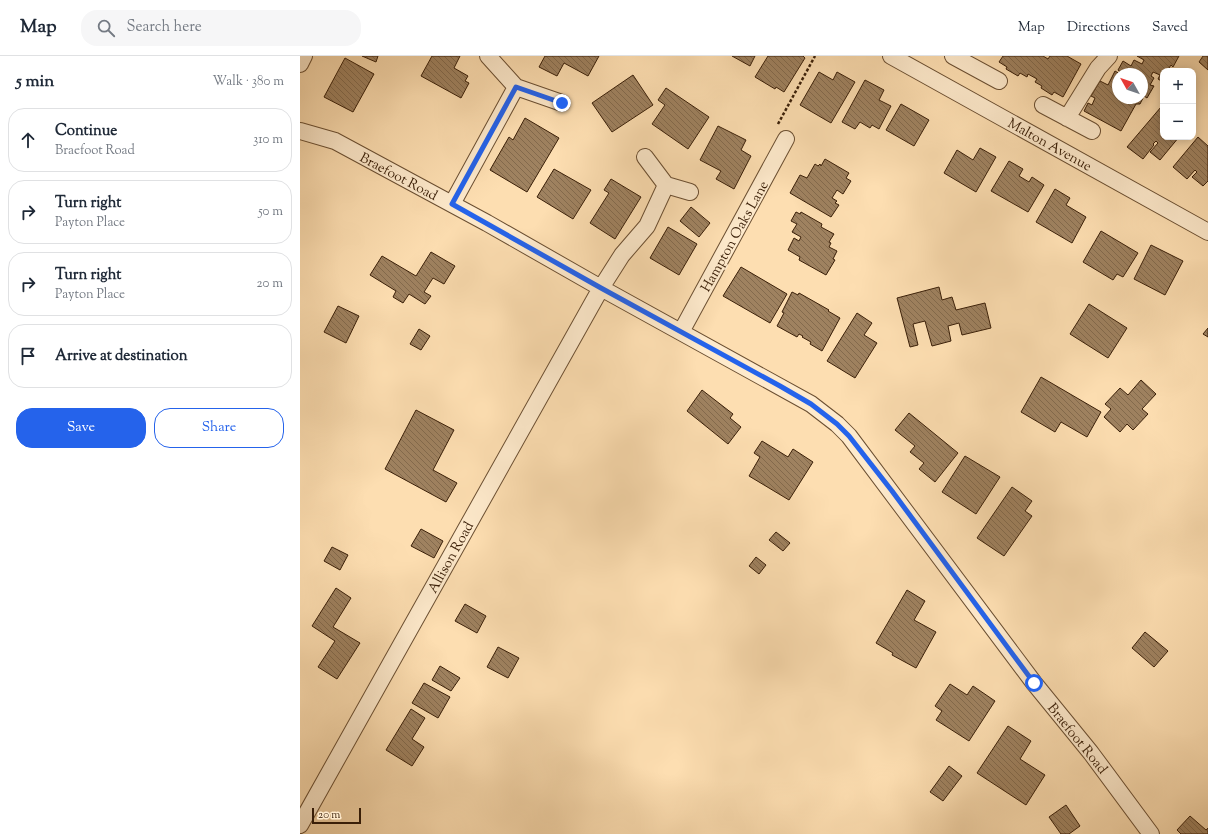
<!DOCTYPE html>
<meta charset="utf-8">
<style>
body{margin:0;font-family:"Sorts Mill Goudy",serif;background:#f6f6f7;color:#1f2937}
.controls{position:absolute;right:12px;top:12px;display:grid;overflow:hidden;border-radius:8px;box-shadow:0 2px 10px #0003}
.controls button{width:36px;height:36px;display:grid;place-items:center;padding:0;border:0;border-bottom:1px solid #e0e1e3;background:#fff;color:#1f2937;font:20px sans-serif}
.compass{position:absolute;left:812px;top:12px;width:36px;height:36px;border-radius:50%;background:#fff;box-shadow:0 2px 10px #0003;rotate:310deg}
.scale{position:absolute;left:12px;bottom:10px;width:49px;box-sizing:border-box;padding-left:4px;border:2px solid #3a1f08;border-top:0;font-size:11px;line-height:14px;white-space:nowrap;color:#3a1f08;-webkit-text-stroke:3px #feeacc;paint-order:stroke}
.stop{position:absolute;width:12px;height:12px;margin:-9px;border:3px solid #2563eb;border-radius:50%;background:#fff}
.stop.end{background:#2563eb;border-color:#fff;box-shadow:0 1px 4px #0008}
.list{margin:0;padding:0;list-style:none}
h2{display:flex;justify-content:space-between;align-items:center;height:52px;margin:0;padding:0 16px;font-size:17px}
h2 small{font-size:13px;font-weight:400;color:#747a83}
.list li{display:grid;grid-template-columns:26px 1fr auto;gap:12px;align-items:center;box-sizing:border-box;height:64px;margin:0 8px 8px;padding:0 8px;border:1px solid #e0e1e3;border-radius:16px}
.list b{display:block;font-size:15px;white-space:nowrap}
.list p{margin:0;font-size:13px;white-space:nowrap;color:#747a83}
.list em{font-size:13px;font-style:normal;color:#747a83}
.actions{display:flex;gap:8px;padding:12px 16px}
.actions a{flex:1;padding:9px 0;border:1px solid #2563eb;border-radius:16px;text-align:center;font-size:14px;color:#2563eb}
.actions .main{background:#2563eb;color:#fff}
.icon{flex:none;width:22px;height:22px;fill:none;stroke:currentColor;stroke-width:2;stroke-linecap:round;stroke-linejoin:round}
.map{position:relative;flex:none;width:908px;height:778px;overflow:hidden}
header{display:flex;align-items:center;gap:24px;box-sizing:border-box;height:56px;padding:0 20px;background:#fff;border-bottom:1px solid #e0e1e3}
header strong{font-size:19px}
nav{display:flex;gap:22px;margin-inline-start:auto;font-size:14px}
.search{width:280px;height:36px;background:#f6f6f7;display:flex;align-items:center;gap:10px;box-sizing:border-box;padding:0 14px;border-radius:16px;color:#747a83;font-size:15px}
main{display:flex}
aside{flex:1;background:#fff}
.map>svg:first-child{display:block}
</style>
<header>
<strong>Map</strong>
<div class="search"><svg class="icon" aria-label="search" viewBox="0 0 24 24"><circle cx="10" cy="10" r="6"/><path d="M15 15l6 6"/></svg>Search here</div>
<nav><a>Map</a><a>Directions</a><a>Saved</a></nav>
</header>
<main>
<aside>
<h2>5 min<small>Walk · 380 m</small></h2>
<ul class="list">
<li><svg class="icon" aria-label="ahead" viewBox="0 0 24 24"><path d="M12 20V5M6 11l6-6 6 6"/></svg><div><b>Continue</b><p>Braefoot Road</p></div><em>310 m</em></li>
<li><svg class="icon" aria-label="right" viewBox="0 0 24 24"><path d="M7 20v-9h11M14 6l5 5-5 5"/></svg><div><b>Turn right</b><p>Payton Place</p></div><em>50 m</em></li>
<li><svg class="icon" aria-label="right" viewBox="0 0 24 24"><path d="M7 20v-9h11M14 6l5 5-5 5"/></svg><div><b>Turn right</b><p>Payton Place</p></div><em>20 m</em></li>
<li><svg class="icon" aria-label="arrive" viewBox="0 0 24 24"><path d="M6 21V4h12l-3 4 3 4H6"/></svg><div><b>Arrive at destination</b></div></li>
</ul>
<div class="actions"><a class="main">Save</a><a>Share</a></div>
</aside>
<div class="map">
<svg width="908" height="778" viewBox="0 0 908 778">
<defs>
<pattern id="building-back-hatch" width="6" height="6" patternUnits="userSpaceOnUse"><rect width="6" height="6" fill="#9f8260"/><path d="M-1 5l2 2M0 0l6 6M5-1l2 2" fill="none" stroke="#836a4d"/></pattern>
</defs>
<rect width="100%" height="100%" fill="#fddeb1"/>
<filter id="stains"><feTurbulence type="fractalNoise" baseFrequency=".005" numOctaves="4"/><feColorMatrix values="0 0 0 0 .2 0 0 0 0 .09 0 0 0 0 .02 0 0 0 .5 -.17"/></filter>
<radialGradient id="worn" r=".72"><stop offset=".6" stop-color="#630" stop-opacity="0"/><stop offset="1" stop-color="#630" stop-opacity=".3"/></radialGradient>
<path fill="url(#building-back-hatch)" stroke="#3a1f08" d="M62 0H78L76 6Z
M132 0H160L154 12 168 20 165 25 169 27 161 42 121 20Z
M245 0H299L288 20 264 7 257 20 239 11Z
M432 0H455L450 10Z
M468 0H503L505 2 484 36 476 31 475 33 455 21Z
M703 0H743L748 3 750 0H767L781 8 763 41 754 36 752 39 741 32 742 30 735 26 737 23 728 18 727 21 720 17 718 20 706 13 707 11 699 6Z
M837 0H879L873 11 871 9 867 15H863V26L858 23 860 19 853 16 851 20 854 22 850 29 854 30 847 42 844 40 840 48H836L821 75 784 55 788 47 792 49 795 42 791 40 800 25 808 29 815 15 820 18H818V42H842V18H823L818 14 823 5 831 10 834 4 842 8 844 4Z
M903 0H908V14L899 6Z
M45 2 74 18 53 56 24 41Z
M519 16 533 24 537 16 555 26 531 67 500 49Z
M333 19 353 49 312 76 292 47Z
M565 24 584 34 579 44 591 50 579 73 572 69 570 72 560 66 555 73 542 66Z
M366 32 409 61 388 93 352 68 365 49 358 44Z
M601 48 629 64 614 90 586 74Z
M861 51 863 52V81H879L860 104 850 96 858 87 856 85 853 88 854 89 843 103 827 91Z
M225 62 259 82 227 136 190 114 209 81 213 84Z
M418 70 446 84 441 94 451 100 434 133 416 123 421 115 400 104Z
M898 81 908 90V125L903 130 892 121 897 116 895 114 887 123 873 111Z
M680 92 696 101 676 136 644 117 657 94 673 104Z
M525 103 549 117 546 122 551 125 543 138 537 134 532 142 537 145 535 147 539 149 531 161 490 137 500 119 507 122 515 108 518 110 520 108 521 110Z
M709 105 723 113 719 120 729 126 732 121 744 129 728 156 691 135Z
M254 113 291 134 273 163 237 141Z
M311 123 341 141 315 183 290 167 309 137 304 134Z
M755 133 770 142 766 149 786 161 772 187 736 166Z
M391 151 410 167 399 181 380 165Z
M496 156 500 158 501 156 522 168 521 171 534 178 529 186 531 187 529 191 537 195 533 203 535 204 526 219 499 204 500 201 488 194 494 182 499 185 501 181 492 176 497 168 491 165Z
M368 171 397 188 379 219 350 202Z
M801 175 838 197 823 221 817 218 813 224 783 206Z
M851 189 883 205 865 239 834 223Z
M131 196 155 210 144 228 133 222 124 236 131 240 125 248 109 238 103 247 93 241 96 235 70 219 82 200 116 220Z
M441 211 487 238 470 267 423 240Z
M639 231 642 244 652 241 656 254 685 247 691 272 662 279 659 267 648 270 651 285 632 290 625 265 613 268 618 289 610 291 597 242Z
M492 236 498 239 499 237 529 254 528 255 540 262 522 295 510 288 511 286 502 281 503 280 499 278 497 281 477 270 484 257 482 256Z
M789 248 827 272 808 302 770 278Z
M38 250 59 260 46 287 24 276Z
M557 257 572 267 564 279 577 287 555 322 527 305Z
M908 272V281L903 278Z
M119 273 130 280 121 294 110 288Z
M741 321 801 356 787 381 761 366 755 376 721 356Z
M841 324 856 338 842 353 848 358 833 374 827 368 820 376 804 361 811 353 805 348 820 332 828 339Z
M402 334 433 358 430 362 441 371 428 388 387 355Z
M116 354 154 374 133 414 157 427 146 446 85 413Z
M609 357 658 397 635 426 619 413 624 407 610 396 615 390 595 374Z
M462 385 488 401 493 393 513 406 489 444 449 420 460 401 454 397Z
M665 400 700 421 676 458 642 436Z
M712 431 732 445 725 455 732 460 704 500 677 482Z
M121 473 143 485 134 502 111 490Z
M476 476 490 487 483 495 469 484Z
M32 491 48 499 40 514 24 505Z
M456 501 466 509 459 518 449 510Z
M36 532 51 542 33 571 60 587 37 623 18 611 35 585 12 570Z
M607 534 625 545 614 564 636 576 616 612 592 599 593 597 576 587Z
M165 548 186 560 177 577 155 565Z
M845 576 868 595 854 611 832 592Z
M198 591 219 602 208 622 187 611Z
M140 610 160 622 151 635 132 624Z
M124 627 150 641 138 662 112 647Z
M650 628 667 639 673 630 695 645 669 685 636 664 642 655 635 650Z
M111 653 125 662 112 683 124 691 112 710 86 694Z
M708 670 731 685 720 703 745 719 726 749 677 717Z
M649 710 662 720 643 745 630 736Z
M766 749 780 770 769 778H761L749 761Z
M890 760 906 774 908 772V778H881L877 774Z"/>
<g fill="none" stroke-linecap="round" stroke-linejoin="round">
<defs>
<path id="minor" d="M188 0 216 31 262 47
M591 0 908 176
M653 0 699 25
M0 8 4 0
M743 49 792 75
M767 62 798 12 809 0
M0 75 35 85 187 167 301 232 511 348 537 368 549 380 734 627 791 697 851 778
M345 101 366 129 390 136
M152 148 216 31
M381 276 486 83
M0 769 301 232 322 199 347 170 366 129"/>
</defs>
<use href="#minor" stroke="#6b4f32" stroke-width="18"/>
<path stroke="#3a1f08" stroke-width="2.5" stroke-dasharray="3 2" stroke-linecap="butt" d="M478 68 515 0"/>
<use href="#minor" stroke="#feeacc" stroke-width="16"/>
</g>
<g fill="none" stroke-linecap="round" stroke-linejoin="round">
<path stroke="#2563eb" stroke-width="5" d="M262 47 216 31 152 148 301 232 480 330 511 348 537 368 549 380 592 435 734 627"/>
</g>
<g text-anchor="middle" stroke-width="3" stroke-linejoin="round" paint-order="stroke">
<g font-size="14" fill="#3a1f08" stroke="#feeacc">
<text transform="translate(750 88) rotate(29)" y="5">Malton Avenue</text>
<text transform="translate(99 120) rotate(28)" y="5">Braefoot Road</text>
<text transform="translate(434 180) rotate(-61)" y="5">Hampton Oaks Lane</text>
<text transform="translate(150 501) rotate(-61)" y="5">Allison Road</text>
<text transform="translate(778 682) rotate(51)" y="5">Braefoot Road</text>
</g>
</g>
<rect width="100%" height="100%" filter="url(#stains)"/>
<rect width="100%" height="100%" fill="url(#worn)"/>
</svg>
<div class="controls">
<button>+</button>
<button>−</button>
</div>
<svg class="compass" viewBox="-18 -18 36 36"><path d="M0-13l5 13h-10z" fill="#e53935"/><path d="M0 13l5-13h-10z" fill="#747a83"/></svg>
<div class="scale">20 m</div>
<div class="stop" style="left:734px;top:627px"></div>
<div class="stop end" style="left:262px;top:47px"></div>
</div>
</main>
